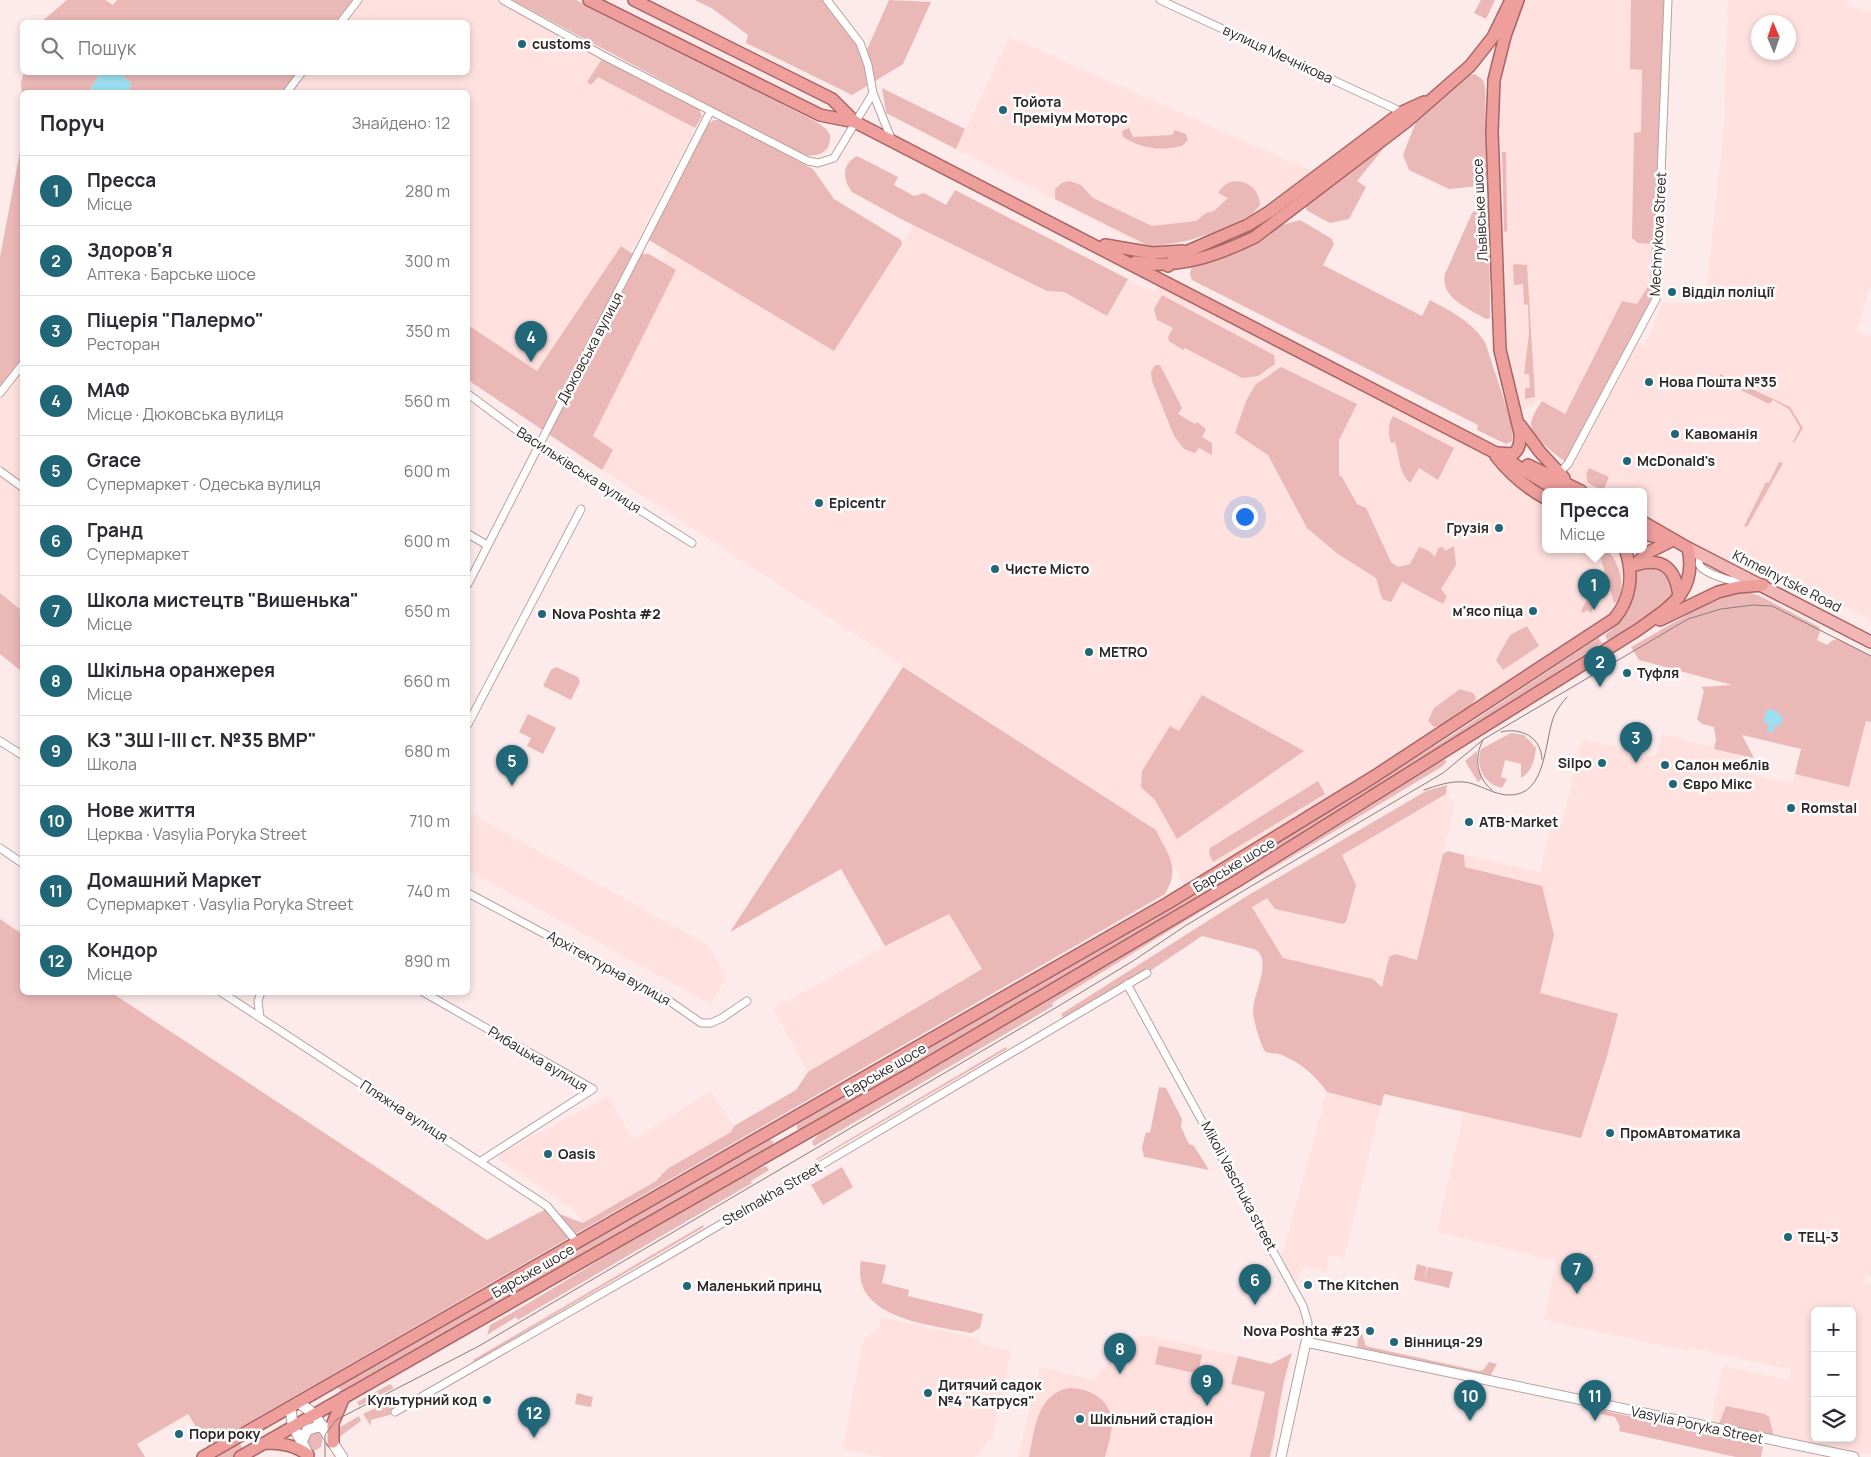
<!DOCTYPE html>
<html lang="uk">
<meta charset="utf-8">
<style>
body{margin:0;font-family:Manrope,sans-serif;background:#f7f7f7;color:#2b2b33}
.controls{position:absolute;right:15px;bottom:15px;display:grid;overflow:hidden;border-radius:8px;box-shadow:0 2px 8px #0003}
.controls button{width:45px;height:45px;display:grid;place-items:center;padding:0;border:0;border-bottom:1px solid #e1e1e2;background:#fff;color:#2b2b33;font:25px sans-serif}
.compass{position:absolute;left:1751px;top:15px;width:45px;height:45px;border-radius:50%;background:#fff;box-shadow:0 2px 8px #0003;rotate:358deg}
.you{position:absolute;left:1244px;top:516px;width:18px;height:18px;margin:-12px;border:4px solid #fff;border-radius:50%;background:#1a73e8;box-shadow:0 0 0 8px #1a73e833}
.badge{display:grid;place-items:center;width:32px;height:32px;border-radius:50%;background:#216777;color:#fff;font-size:16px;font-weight:700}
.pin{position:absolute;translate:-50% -41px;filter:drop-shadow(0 1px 2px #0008)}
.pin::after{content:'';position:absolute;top:26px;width:18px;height:15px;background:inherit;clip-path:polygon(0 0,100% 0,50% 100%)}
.popup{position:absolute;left:1542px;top:488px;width:105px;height:65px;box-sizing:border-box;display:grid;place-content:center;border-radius:8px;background:#fff;filter:drop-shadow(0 1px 4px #0005);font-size:16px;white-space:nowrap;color:#7c7c81}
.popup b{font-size:19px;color:#2b2b33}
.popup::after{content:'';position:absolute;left:50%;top:100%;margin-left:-10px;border:10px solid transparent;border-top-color:#fff}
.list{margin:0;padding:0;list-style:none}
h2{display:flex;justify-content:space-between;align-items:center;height:65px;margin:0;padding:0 20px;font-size:21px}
h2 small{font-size:16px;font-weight:400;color:#7c7c81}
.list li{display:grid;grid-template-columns:32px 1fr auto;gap:15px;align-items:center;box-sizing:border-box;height:70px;padding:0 20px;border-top:1px solid #e1e1e2}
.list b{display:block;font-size:19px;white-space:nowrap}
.list p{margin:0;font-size:16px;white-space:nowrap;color:#7c7c81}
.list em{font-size:16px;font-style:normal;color:#7c7c81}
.icon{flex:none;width:28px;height:28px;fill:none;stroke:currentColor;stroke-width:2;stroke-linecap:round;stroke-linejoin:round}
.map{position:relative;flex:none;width:1871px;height:1457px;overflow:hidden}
.search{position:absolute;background:#fff;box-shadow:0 2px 8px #0003;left:20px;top:20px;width:450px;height:55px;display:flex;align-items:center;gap:12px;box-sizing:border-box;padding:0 18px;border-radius:8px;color:#7c7c81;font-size:19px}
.panel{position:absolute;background:#fff;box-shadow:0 2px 8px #0003;left:20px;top:90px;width:450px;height:905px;border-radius:8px}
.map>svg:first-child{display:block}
</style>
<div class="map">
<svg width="1871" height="1457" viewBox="0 0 1871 1457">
<rect width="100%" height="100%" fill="#fcebea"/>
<path fill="#ffe1df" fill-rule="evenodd" d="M358 0H503L604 56 588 81 591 84 598 76 695 128 631 253 621 246 512 410 468 380V92H287L302 73 468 72V22H341Z
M1518 0H1631L1630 69 1642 70 1641 133H1635L1638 243 1652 244 1650 283 1637 304 1622 301 1564 414 1538 399 1532 406 1515 412 1504 369 1492 132 1505 36Z
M1728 0H1846L1851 7 1871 12V285L1856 332 1871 337V620L1735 550 1726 567 1643 522V491H1581L1559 473 1568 464 1635 341 1645 346 1662 303 1705 304 1724 128ZM1758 22H1788V52H1758Z
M1009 37 1312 171 1251 215 1234 224 1186 241 1144 246 956 149Z
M913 225 1047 291 1064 292 1107 316 1128 279 1154 293 1163 281 1494 452 1545 498V549H1625L1629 562 1622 610 1187 891 1156 830 569 448 667 251 834 350Z
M22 365V611L0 593V393Z
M1866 721 1871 722V1276L1866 1275 1864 1283H1871V1453L1866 1455 1713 1423V1408L1723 1366 1788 1380 1791 1370 1689 1347 1688 1351 1544 1320 1556 1261 1437 1232 1464 1112 1384 1094 1410 988 1283 958 1252 906 1446 794 1455 804 1443 853 1448 851 1540 872 1551 826 1562 824 1582 739 1655 757 1662 734 1754 758 1750 774 1792 784 1795 774 1849 787ZM1815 1311H1852V1438H1815Z
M468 812 708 945 726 978 710 1004 468 870Z
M949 914 982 969 808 1072 773 1009 885 946Z
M711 1091 734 1126 731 1132 667 1169 656 1181 583 1223 573 1209 498 1159 501 1153 608 1096 633 1140Z
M1327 1092 1381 1106 1344 1258 1330 1255 1326 1271 1304 1266 1293 1286 1280 1264Z
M881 1318 978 1338 980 1344 1011 1351 993 1435 975 1457H884L843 1449 863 1340 878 1328Z
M1145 1335 1287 1367 1276 1418 1275 1436 1270 1457H1018L1040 1367 1095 1380 1098 1372 1138 1337Z"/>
<path fill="#eab8b6" d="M67 0H105L113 5 117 0H358L341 22H41Z
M512 0H576L728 76 818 123 826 129 830 135C832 155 812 159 798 153Z
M695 0H827L865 54 889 0 931 2 903 64 852 95 746 43 748 35 713 9Z
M1481 0H1495L1486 19 1474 13Z
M1631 0H1668L1656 299 1568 464C1558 456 1530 437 1531 423 1532 416 1538 407 1542 401L1565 414 1622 301 1637 304 1650 283 1652 244 1638 243 1632 238 1634 133 1641 132 1642 70 1630 69Z
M604 56 697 104 702 116 695 128 598 77 591 85 587 82Z
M24 73H100L89 92H22V98L21 82Z
M119 73H302L287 92H129L131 83Z
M1475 74 1483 80 1485 87 1487 177 1479 186 1449 189 1409 170 1403 155 1418 117 1470 75Z
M882 88 965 129 956 149 886 113Z
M714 120H721L813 169 834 199 901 240 902 244 834 351 649 240 708 124Z
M1129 128 1133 137 1172 135 1175 130 1186 134 1188 140 1182 146C1159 151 1143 149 1123 137L1122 131Z
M22 141V365L0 393V257Z
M1383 146V149L1357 181 1366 187 1349 219 1330 223 1306 210V203Z
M1502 152H1506L1507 232 1504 231Z
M857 156 898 177 894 185 914 196 924 193 946 205 955 190 1128 279 1107 316 1064 292 1047 291 903 220 852 192C842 179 842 164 857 156Z
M1069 181 1081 185 1093 198 1152 226 1196 221 1206 213 1214 211 1228 198 1218 193C1230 172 1259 181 1260 205L1251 215 1216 232 1186 241 1151 247 1055 199V189L1062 183Z
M1483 203H1489L1490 318 1486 319C1468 308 1440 298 1445 274L1472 213Z
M1300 220 1332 239 1334 244 1323 265 1422 316 1430 300C1452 312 1471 321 1485 342L1513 427 1512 441 1506 444 1477 430 1478 425 1192 280 1190 274 1192 266 1198 262 1257 240 1281 225Z
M621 246 631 253 649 254 676 270 593 436 613 450 602 470 468 380V325L537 371Z
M1516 264 1527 265 1535 397 1525 399V388H1530L1529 374H1524L1529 334 1528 305 1524 304 1523 284 1514 285 1513 265Z
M1162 295 1274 355 1275 364 1258 376 1242 378 1185 348 1183 350 1169 341 1168 337 1173 328 1157 320 1154 309Z
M1155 365H1160L1182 408 1178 414 1195 424 1197 422 1206 429 1202 437 1212 443V455L1199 448 1195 453 1184 449 1174 436 1152 381 1151 372Z
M1281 367 1357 404 1339 440V475L1342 477 1357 504 1366 508 1391 562 1398 567 1410 564 1419 547 1429 551 1435 557 1438 548 1443 547 1445 551 1454 546 1456 565 1441 589 1447 597 1443 604 1402 582 1391 602 1382 599 1376 578 1338 554 1307 528 1268 455 1235 433 1246 401 1255 385Z
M1720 374 1790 407 1803 428 1794 443 1793 442 1800 428 1789 409 1773 400 1769 404 1719 379Z
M1393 416 1454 448 1438 480 1419 468 1410 483C1398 471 1400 457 1395 442L1391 443C1388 435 1388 423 1393 416Z
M1779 462 1783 463 1747 527 1744 526 1766 482 1769 483Z
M1589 468 1609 477 1603 491 1588 483 1586 474Z
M1598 549H1606C1619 560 1624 583 1621 599L1614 603Z
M1646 568C1662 568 1673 581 1671 596L1663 605 1608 641 1605 635C1631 615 1632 603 1635 571Z
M1591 591 1596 598 1591 613 1587 610 1583 613 1581 611Z
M1745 591 1760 596 1819 627 1820 631 1817 640 1827 645 1833 640 1839 639 1871 656V722L1866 721 1849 787 1795 774 1801 749 1742 735 1754 758 1714 749 1716 740 1714 727 1702 724 1697 719 1704 691 1701 687 1732 685 1639 660 1631 647 1687 615 1686 613 1719 595Z
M0 593 22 611V672L0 654Z
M1527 626 1539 646 1503 670 1496 660 1510 635Z
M1598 638 1602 643C1341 815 1073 975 801 1129H797V1124L1229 873 1454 734Z
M556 667 578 677 580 682 571 700 543 686 551 670Z
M903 667 1156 830C1168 856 1181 866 1165 894L208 1446 188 1414 137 1444 145 1457H0V919L22 934V992L112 993 487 1240 546 1209 583 1223 656 1181 667 1169 731 1132 734 1126 796 1090 808 1072 982 969 949 914 885 946 841 869 730 932Z
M1460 689 1473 693 1476 697C1474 707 1444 727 1434 727L1428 721 1434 708Z
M1202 695 1304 751 1177 839 1155 800 1141 787 1142 771 1170 726 1179 731Z
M528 714 556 728 543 754 527 746 531 738 519 732Z
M1511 733 1524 735 1536 748C1534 760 1533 771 1521 778V764L1505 760 1501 777 1507 779 1502 788C1484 784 1475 767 1481 749Z
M1477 751V766L1482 779 1478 782 1465 761Z
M1443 760 1447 761 1443 766 1245 885Z
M1318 781 1325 794 1213 862 1209 854 1210 848Z
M1447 785 1446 794 1342 855 1356 885 1346 922 1343 924 1275 909 1267 898 1252 907 1283 958 1373 979 1382 987 1389 957 1395 954 1417 960 1443 854 1448 851 1464 855 1465 867 1542 886 1554 935 1540 993 1618 1014 1607 1056 1581 1138 1384 1094 1381 1106 1327 1092C1315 1075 1301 1063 1282 1055 1275 1052 1269 1055 1264 1050 1259 1038 1254 1024 1253 1011 1253 993 1274 959 1254 949L1202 936 1147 973 1065 1021 1061 1014 1247 896 1426 791Z
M1234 891 1052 1003 1053 1006 814 1146 812 1142 821 1131Z
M1006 1047 1007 1049 817 1160 816 1159Z
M1159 1087 1166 1088 1182 1119 1181 1127 1189 1144 1194 1146 1209 1170 1144 1157 1142 1147 1146 1132 1150 1133Z
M769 1139 774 1142 772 1146 343 1391 338 1388 340 1384Z
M766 1166 769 1170 751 1181 752 1183 518 1320 516 1317 487 1335 490 1325C554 1290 615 1249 679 1212 707 1195 735 1177 766 1166Z
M842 1167 853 1187 823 1205 811 1185Z
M703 1225 704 1227 474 1362 473 1360Z
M861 1261 886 1265 882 1283 909 1290 908 1296 983 1314 980 1328 971 1333C931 1325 850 1319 861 1261Z
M1417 1264 1427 1267 1424 1282 1414 1280Z
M1428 1267 1453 1272 1449 1288 1424 1282Z
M1358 1333 1362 1334 1366 1346 1370 1347 1479 1371 1483 1370 1489 1362 1497 1364 1489 1378 1357 1349Z
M1159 1346 1202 1355 1198 1374 1155 1364Z
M1292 1353C1280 1387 1278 1422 1270 1457H1250L1265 1392 1231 1384 1238 1356 1271 1364Z
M390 1384 394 1388 359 1406 357 1402Z
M1069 1388C1089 1388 1111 1399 1112 1422 1112 1433 1108 1446 1105 1457H1029C1035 1429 1036 1395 1069 1388Z
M577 1393 593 1397 591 1407 575 1404Z
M396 1398 399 1405 393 1409 390 1415 371 1420V1426L363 1414Z
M1726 1406 1765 1414 1769 1417 1773 1433 1772 1436 1719 1424Z
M1601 1410 1763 1446 1761 1457H1736L1619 1431 1620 1427 1615 1417 1600 1414Z
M359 1416 361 1421 338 1438 337 1429Z
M318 1431 323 1436 321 1447 313 1452 307 1440 308 1435Z
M236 1438 246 1453 240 1457H203Z"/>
<path fill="#9be0f2" d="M100 73H119L131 83 129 92H89Z
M1767 709 1779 712 1778 715 1783 716 1780 726 1775 725 1773 733 1767 731 1769 723 1763 722Z"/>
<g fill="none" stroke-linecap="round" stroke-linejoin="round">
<defs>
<path id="minor" d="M503 0 604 56 808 161 818 163 834 158 873 93
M827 0 860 43 868 65 873 93 892 141
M1160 0 1402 112
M341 22 358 0
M287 92 302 72
M0 393 22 365
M468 394 538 446 692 543
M0 471 22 487
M1559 473 1568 464 1656 299 1668 0
M468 534 487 545
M1701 554C1700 558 1698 563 1700 566 1705 574 1734 582 1743 583
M468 584 710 112
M468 724 581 509
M0 741 22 755
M0 848 22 863
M468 893 668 1000 701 1023H711L722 1018 747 1001
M1127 984 1303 1306 1308 1323 1306 1342
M221 992 547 1206 577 1242
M423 992 593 1089 481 1161
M260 1018 258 1001 261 992
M395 1412 660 1260 1147 973"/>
<path id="tertiary" d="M1281 1457 1306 1342 1854 1457"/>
<path id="secondary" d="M298 1402 314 1414 342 1457
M290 1407 293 1426 308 1454
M301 1443 307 1430 316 1427H325"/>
<path id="primary" d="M1688 548 1871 642"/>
<path id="trunk" d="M589 0 820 115 855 122
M634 0 832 99 855 122 1494 452 1558 491
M1105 245 1152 253 1183 251
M1135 262C1177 270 1218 255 1255 237L1406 122 1470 66 1493 37 1511 0
M1168 266 1179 255 1248 225 1269 212 1402 112 1424 102
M1520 425 1540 452 1564 478
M1498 453 1513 454C1520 449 1520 442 1520 433L1500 350 1492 132 1494 80 1505 36 1518 0
M1496 456C1510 474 1525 487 1545 498
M1528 465 1581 491
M1643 534 1666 539
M1636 564 1647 553 1673 540
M1635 565C1663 556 1676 569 1679 597
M1660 620 1718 592 1738 587 1763 585
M333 1442V1423L344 1397
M265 1443C281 1443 295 1445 308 1455
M203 1457 1168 903 1375 776 1614 619C1631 599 1634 574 1625 549
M240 1457 915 1071 1237 881 1636 631C1668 608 1698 593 1688 548L1643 522"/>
</defs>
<use href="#minor" stroke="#b7a3a1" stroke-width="9"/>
<use href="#tertiary" stroke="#b7a3a1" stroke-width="11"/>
<use href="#secondary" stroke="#b7a3a1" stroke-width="12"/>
<use href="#primary" stroke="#a86563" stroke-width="14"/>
<use href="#trunk" stroke="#a86563" stroke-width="14"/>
<use href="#minor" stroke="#fff" stroke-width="7"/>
<use href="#tertiary" stroke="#fff" stroke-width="9"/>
<use href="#secondary" stroke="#fff" stroke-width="10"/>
<use href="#primary" stroke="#f2b7b5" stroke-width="11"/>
<use href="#trunk" stroke="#ee9f9c" stroke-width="11"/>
<path stroke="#897d7c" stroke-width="1" d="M1501 732C1521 727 1541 737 1542 759
M1483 740C1474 757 1476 777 1492 790
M1424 790C1441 784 1459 778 1476 785 1487 789 1498 795 1509 795 1547 796 1544 741 1554 716 1557 709 1562 703 1567 697
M325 1457V1435L336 1420 479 1346 1057 1007 1133 961 1185 926 1243 891 1443 773 1484 739 1688 619 1721 609 1753 605 1772 606 1871 656"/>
</g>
<g fill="#216777" stroke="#fdfdfd" stroke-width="2">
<circle cx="522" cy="44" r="5"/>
<circle cx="1003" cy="110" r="5"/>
<circle cx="1672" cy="292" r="5"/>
<circle cx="1649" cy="382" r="5"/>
<circle cx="1675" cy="434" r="5"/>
<circle cx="1627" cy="461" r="5"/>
<circle cx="819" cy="503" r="5"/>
<circle cx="1499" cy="528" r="5"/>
<circle cx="995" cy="569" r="5"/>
<circle cx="1533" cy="611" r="5"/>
<circle cx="542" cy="614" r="5"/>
<circle cx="1089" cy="652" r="5"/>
<circle cx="1627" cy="673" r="5"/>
<circle cx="1602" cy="763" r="5"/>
<circle cx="1665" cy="765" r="5"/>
<circle cx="1673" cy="784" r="5"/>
<circle cx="1791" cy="808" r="5"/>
<circle cx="1469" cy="822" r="5"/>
<circle cx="1610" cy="1133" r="5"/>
<circle cx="548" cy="1154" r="5"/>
<circle cx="1788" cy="1237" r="5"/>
<circle cx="1308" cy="1285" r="5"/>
<circle cx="687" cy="1286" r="5"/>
<circle cx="1370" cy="1331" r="5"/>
<circle cx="1394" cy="1342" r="5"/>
<circle cx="928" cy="1393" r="5"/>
<circle cx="487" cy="1400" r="5"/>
<circle cx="1080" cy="1419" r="5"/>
<circle cx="179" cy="1434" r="5"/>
</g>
<g text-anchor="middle" stroke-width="5" stroke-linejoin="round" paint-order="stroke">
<g font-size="14" font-weight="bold" fill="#2e2626" stroke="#fdfdfd" text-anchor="start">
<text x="532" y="49">customs</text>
<text x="1013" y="107">Тойота<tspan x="1013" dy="16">Преміум Моторс</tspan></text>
<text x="1682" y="297">Відділ поліції</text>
<text x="1659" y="387">Нова Пошта №35</text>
<text x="1685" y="439">Кавоманія</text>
<text x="1637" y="466">McDonald's</text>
<text x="829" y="508">Epicentr</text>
<text x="1489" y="533" text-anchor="end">Грузія</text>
<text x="1005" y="574">Чисте Місто</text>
<text x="1523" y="616" text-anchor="end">м'ясо піца</text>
<text x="552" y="619">Nova Poshta #2</text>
<text x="1099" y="657">METRO</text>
<text x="1637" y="678">Туфля</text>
<text x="1592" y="768" text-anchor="end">Silpo</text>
<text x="1675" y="770">Салон меблів</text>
<text x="1683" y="789">Євро Мікс</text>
<text x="1801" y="813">Romstal</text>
<text x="1479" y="827">ATB-Market</text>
<text x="1620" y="1138">ПромАвтоматика</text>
<text x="558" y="1159">Oasis</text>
<text x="1798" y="1242">ТЕЦ-3</text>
<text x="1318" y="1290">The Kitchen</text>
<text x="697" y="1291">Маленький принц</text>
<text x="1360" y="1336" text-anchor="end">Nova Poshta #23</text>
<text x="1404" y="1347">Вінниця-29</text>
<text x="938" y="1390">Дитячий садок<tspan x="938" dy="16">№4 "Катруся"</tspan></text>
<text x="477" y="1405" text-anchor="end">Культурний код</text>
<text x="1090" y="1424">Шкільний стадіон</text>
<text x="189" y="1439">Пори року</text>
</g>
<g font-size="14" fill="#2e2626" stroke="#fdfdfd">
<text transform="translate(1278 54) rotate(25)" y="5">вулиця Мечнікова</text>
<text transform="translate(1480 210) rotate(-93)" y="5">Львівське шосе</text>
<text transform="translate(1658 234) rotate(-87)" y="5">Mechnykova Street</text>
<text transform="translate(590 348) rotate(-62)" y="5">Дюковська вулиця</text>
<text transform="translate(579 470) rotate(33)" y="5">Васильківська вулиця</text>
<text transform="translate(1787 581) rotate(27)" y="5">Khmelnytske Road</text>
<text transform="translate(1234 865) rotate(-31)" y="5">Барське шосе</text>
<text transform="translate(609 968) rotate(29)" y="5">Архітектурна вулиця</text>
<text transform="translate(538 1059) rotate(31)" y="5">Рибацька вулиця</text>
<text transform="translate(885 1070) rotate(-30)" y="5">Барське шосе</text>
<text transform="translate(404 1111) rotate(33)" y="5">Пляжна вулиця</text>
<text transform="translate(1239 1186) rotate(62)" y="5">Mikoli Vaschuka street</text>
<text transform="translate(772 1194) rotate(-30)" y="5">Stelmakha Street</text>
<text transform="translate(533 1271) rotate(-30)" y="5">Барське шосе</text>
<text transform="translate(1697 1425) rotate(12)" y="5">Vasylia Poryka Street</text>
</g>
</g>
</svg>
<div class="controls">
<button>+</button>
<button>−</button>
<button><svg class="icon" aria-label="layers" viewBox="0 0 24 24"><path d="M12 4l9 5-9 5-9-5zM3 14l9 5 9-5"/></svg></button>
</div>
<svg class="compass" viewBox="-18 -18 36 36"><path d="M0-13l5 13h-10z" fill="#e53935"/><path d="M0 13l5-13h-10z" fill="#7c7c81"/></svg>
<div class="you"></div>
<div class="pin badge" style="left:1594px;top:610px">1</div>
<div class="popup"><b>Пресса</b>Місце</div>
<div class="pin badge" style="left:1600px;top:687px">2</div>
<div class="pin badge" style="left:1636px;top:763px">3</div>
<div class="pin badge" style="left:531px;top:362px">4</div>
<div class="pin badge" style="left:512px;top:786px">5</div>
<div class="pin badge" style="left:1255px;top:1305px">6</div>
<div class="pin badge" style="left:1577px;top:1294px">7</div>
<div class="pin badge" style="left:1120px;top:1374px">8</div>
<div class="pin badge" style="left:1207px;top:1406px">9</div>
<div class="pin badge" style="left:1470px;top:1421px">10</div>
<div class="pin badge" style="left:1595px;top:1421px">11</div>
<div class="pin badge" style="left:534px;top:1438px">12</div>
<div class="search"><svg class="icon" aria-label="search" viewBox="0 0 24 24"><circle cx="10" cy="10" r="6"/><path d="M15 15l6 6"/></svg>Пошук</div>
<section class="panel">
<h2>Поруч<small>Знайдено: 12</small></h2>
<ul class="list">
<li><span class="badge">1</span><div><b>Пресса</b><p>Місце</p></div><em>280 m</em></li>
<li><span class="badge">2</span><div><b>Здоров'я</b><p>Аптека · Барське шосе</p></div><em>300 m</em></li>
<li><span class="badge">3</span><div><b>Піцерія &quot;Палермо&quot;</b><p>Ресторан</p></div><em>350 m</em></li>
<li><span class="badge">4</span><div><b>МАФ</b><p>Місце · Дюковська вулиця</p></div><em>560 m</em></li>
<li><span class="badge">5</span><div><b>Grace</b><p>Супермаркет · Одеська вулиця</p></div><em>600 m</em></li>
<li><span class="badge">6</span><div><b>Гранд</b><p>Супермаркет</p></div><em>600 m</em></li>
<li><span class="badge">7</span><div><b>Школа мистецтв &quot;Вишенька&quot;</b><p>Місце</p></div><em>650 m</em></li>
<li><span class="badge">8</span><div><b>Шкільна оранжерея</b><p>Місце</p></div><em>660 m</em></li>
<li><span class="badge">9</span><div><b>КЗ &quot;ЗШ І-ІІІ ст. №35 ВМР&quot;</b><p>Школа</p></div><em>680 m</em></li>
<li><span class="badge">10</span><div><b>Нове життя</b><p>Церква · Vasylia Poryka Street</p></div><em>710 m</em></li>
<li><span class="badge">11</span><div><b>Домашний Маркет</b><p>Супермаркет · Vasylia Poryka Street</p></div><em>740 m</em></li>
<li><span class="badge">12</span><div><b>Кондор</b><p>Місце</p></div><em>890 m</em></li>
</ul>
</section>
</div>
